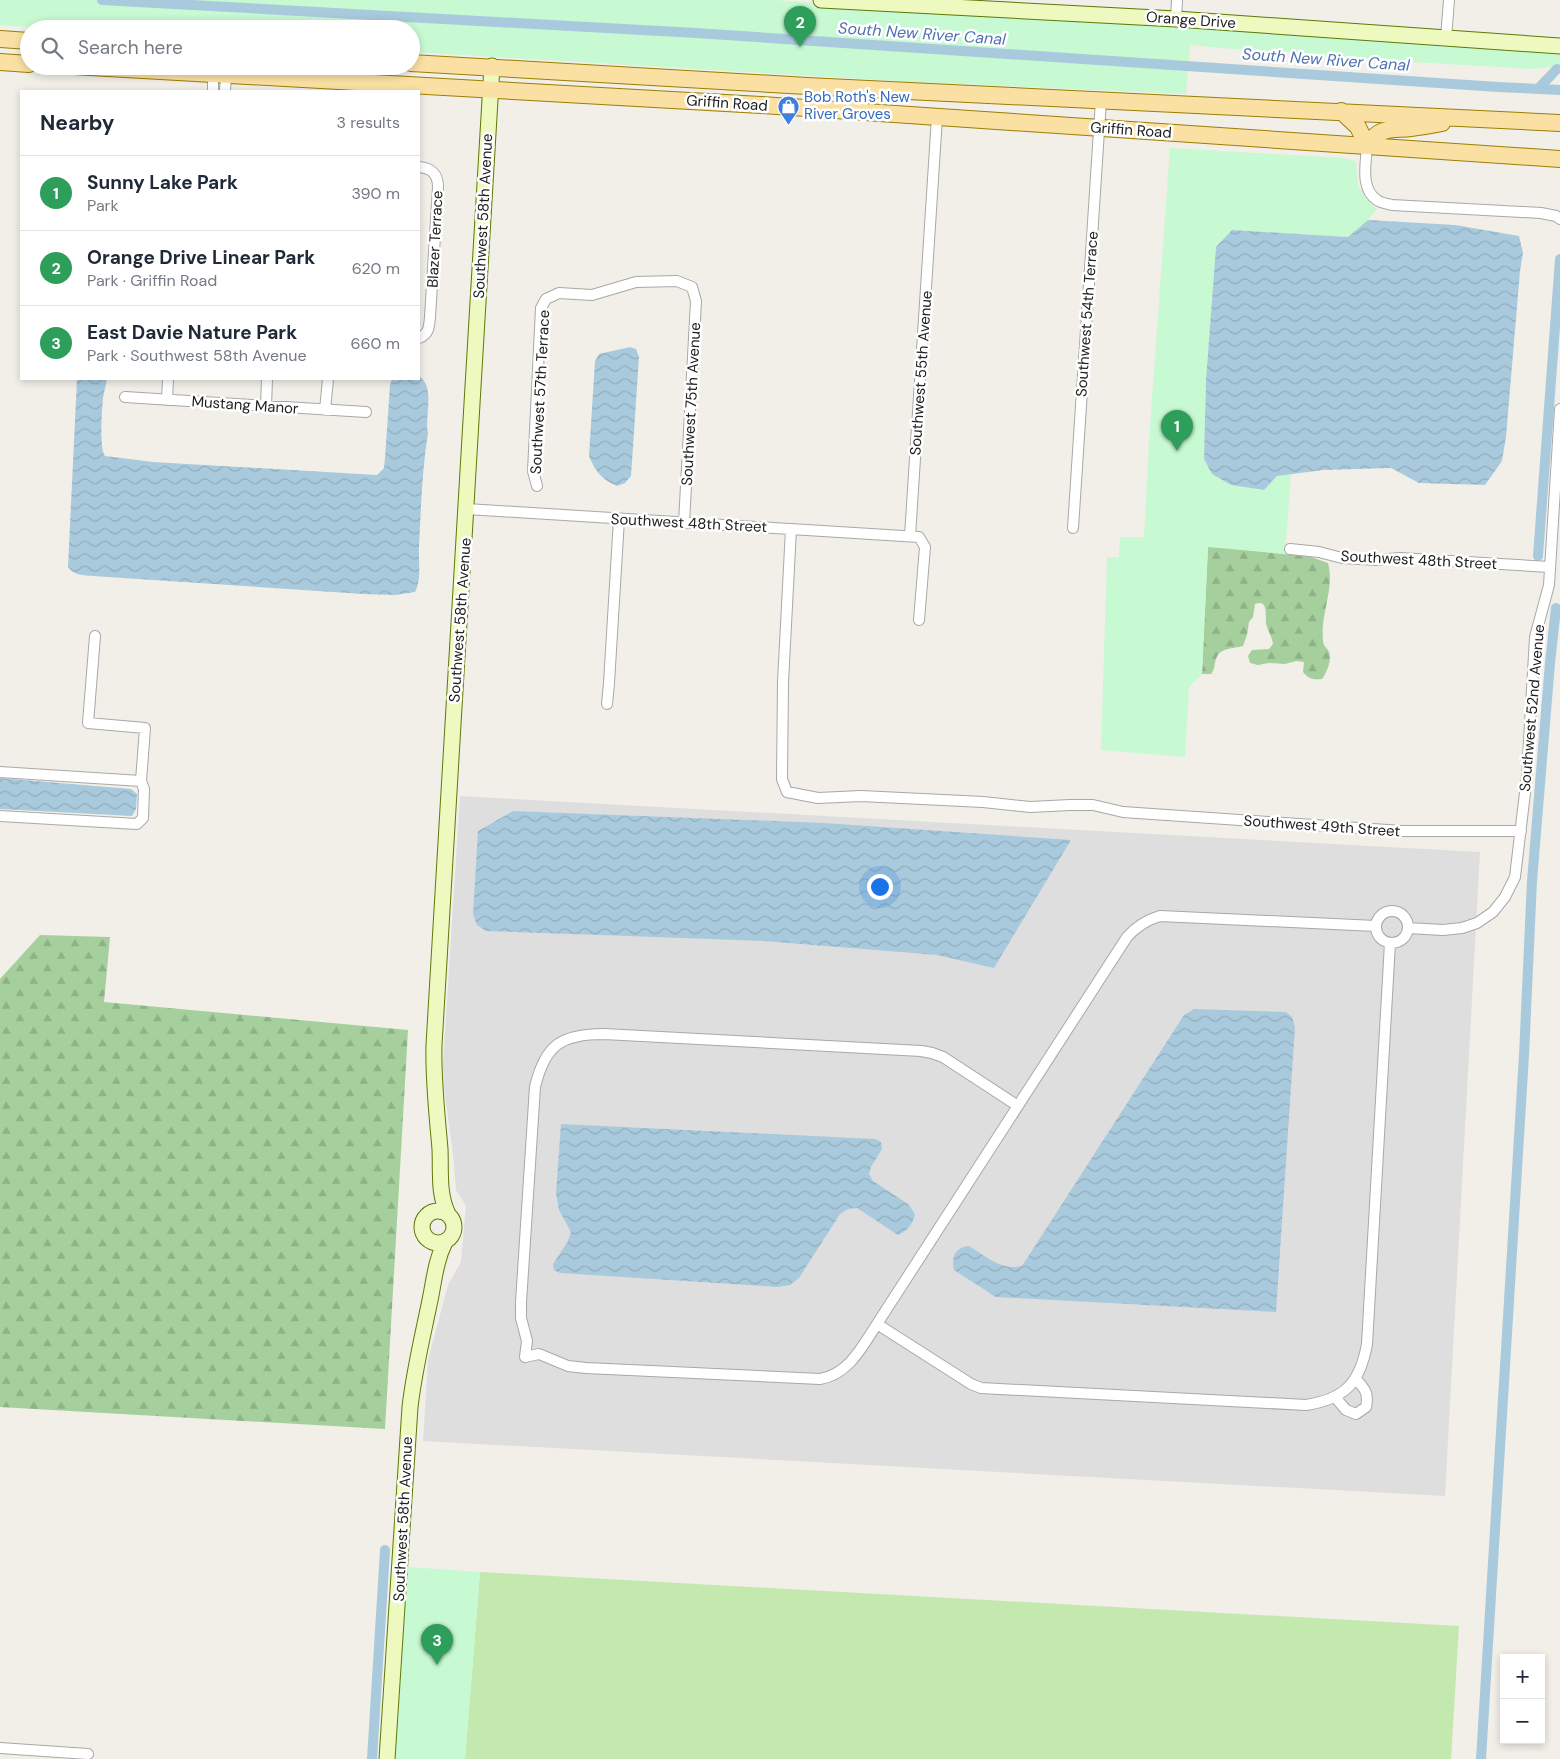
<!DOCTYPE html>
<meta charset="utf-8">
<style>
body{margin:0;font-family:"DM Sans",sans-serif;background:#f2f2f3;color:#1f2937}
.controls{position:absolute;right:15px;bottom:15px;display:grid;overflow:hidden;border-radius:0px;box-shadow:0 2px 8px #0003}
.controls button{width:45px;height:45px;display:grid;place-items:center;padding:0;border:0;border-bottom:1px solid #e0e1e3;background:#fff;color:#1f2937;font:25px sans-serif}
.you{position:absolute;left:879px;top:886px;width:18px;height:18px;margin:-12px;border:4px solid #fff;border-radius:50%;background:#1a73e8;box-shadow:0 0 0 8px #1a73e833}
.badge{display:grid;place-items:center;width:32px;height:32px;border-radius:50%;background:#db2777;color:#fff;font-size:16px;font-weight:700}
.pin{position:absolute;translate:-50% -41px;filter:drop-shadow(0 1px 2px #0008)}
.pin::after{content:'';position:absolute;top:26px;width:18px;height:15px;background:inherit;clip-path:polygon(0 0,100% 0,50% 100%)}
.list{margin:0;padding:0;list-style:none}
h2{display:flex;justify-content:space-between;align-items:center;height:65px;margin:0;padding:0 20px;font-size:21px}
h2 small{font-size:16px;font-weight:400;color:#747a83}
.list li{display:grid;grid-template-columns:32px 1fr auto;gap:15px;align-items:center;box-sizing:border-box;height:75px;padding:0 20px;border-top:1px solid #e0e1e3}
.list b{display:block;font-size:19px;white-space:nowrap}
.list p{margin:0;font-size:16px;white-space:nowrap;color:#747a83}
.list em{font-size:16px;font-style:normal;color:#747a83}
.icon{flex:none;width:28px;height:28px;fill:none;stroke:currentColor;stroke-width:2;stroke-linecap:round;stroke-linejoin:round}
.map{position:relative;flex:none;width:1560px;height:1759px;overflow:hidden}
.search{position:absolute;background:#fff;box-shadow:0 2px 8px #0003;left:20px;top:20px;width:400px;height:55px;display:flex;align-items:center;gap:12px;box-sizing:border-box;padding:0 18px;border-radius:28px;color:#747a83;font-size:19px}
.panel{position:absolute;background:#fff;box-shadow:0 2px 8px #0003;left:20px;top:90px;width:400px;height:290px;border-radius:0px}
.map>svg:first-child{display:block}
</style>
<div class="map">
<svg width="1560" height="1759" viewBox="0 0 1560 1759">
<defs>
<pattern id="forest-firs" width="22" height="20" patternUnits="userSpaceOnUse" patternTransform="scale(1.25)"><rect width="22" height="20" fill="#a5cf9d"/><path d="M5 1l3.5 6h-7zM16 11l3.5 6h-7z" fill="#8eb187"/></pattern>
<pattern id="water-waves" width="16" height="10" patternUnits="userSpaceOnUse" patternTransform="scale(1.25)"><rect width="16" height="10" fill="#a9cadd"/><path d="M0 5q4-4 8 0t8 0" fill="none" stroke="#91adbd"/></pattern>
</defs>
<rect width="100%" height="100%" fill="#f1efe8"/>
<path fill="#dfdede" d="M460 796 1480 852 1445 1496 423 1441 428 1360 448 1285 461 1262 466 1206 456 1190 453 1154 444 1087 443 1063Z"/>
<path fill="#c4e9af" d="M480 1572 1459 1626 1451 1759H465Z"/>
<path fill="url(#forest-firs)" d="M1208 546 1311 557 1328 563C1335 589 1320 614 1323 640 1323 645 1325 646 1328 650 1333 658 1327 672 1322 679 1313 680 1309 679 1303 672L1304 662 1296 661 1285 664 1269 663 1258 665 1250 663 1248 656 1252 650 1269 649 1273 644C1272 637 1268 631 1266 624 1265 616 1269 599 1255 604L1253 617 1249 622 1247 635 1243 646C1233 649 1220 647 1216 659 1214 665 1215 669 1211 674H1202Z
M40 935 110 937 104 1002 408 1030 385 1429 0 1407V979Z"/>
<path fill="#c7f9d2" d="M0 0H774L935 11 1129 20 1474 46 1560 55V71L1555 66 1535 69 1393 61 1387 59 1332 57 1317 54 1282 51 1267 52 1190 45 1186 94 914 82 411 52V29H62L0 25Z
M1170 148 1342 158 1356 161 1358 186 1367 200 1377 209 1368 220 1348 237 1232 230 1216 247 1206 380 1204 459 1212 474 1231 485 1264 490 1277 476 1291 474 1285 554 1208 547 1202 674 1189 687 1185 757 1101 750 1107 557H1119L1120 537H1144L1149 442Z
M408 1567 480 1572 465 1759H395Z"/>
<path fill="url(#water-waves)" d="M1368 220 1455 225 1519 236 1523 253 1520 271 1506 437 1502 461 1485 485 1419 483 1391 468 1323 470 1277 476 1264 490 1231 485 1212 474 1204 459 1206 380 1216 247 1232 230 1348 237Z
M630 347 636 349 639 357 631 476 625 483 617 486C602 480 595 471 589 456L595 361 599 354Z
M419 376C436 387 424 417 428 433 422 470 421 508 419 546 418 561 422 578 415 592L395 595 363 594 93 576C82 575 75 576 68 567L77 379H107C106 385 104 392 103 398 102 410 99 448 105 456L153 462 377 475 384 468 385 458 390 385 392 379H419Z
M0 778 131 789 137 794 136 809 132 816 0 809Z
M513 811 824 823 1071 840 994 968 937 955 764 941 486 931 477 925 473 914 478 831Z
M1194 1009 1286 1012 1292 1017 1295 1027 1276 1312 996 1297 954 1270C951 1257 955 1247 969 1246 986 1256 1001 1271 1022 1266L1184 1015Z
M561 1124 875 1139 881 1142 882 1149 871 1167 869 1174 873 1181 908 1204 915 1214C914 1222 907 1232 898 1235L857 1208 848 1209 840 1214 799 1278 790 1285 778 1287 560 1273 554 1270 553 1264 568 1241 571 1232 559 1210 556 1193Z"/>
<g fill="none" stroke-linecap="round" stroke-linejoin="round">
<path stroke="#a9cadd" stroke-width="10" d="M102 0 696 33 1498 87 1560 90
M1538 89 1557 69
M1538 556 1560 259
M372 1759 385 1550
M1481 1759 1524 1055 1532 881 1550 663 1556 608"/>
<defs>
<path id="street" d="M1176 19 1177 0
M1446 38 1449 0
M213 91V75
M225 91 226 75
M1367 146C1366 163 1360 189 1377 200 1381 203 1388 204 1392 205L1541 213 1556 216 1560 219
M419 167C431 168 438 174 438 187L430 317C429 327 429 334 419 338
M125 397 366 412
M167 400 168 379
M266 406 267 379
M325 410 328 379
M537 486 533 471 541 308 546 299 559 293 592 295 636 282 677 281 692 287 696 301 684 523
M467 509 919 537 925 547 919 620
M1073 528 1101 100
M791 529 783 682 782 779 787 792 818 798 861 796 983 802 1030 807 1070 805H1093L1123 812 1402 831H1521
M910 536 937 117
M1290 549 1319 552 1342 558 1377 560 1400 558 1550 567
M607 704 609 683 619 519
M0 772 141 781
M0 816 137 824 143 818 144 789 141 781 145 728 88 723 95 636
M1376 927a16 16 0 1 1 32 0a16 16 0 1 1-32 0Z
M1408 928 1443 930 1462 928 1477 923 1493 912 1505 897 1515 877 1527 776 1535 637 1549 585 1560 409
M1018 1106 943 1057 932 1053 921 1051 604 1034C561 1034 545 1045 535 1087L521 1302V1318L527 1341 525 1357 539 1354 568 1366 586 1368 820 1379C849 1374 862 1347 877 1324L1127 937C1137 926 1146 920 1160 916L1376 926
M877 1324 971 1384 981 1388 1306 1405C1345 1399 1360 1383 1367 1344L1390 943
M1335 1397 1346 1410 1356 1414 1366 1407C1369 1393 1365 1389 1356 1379
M0 1748 88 1754"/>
<path id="secondary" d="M821 0 1176 19 1560 46
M422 1227a16 16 0 1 1 32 0a16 16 0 1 1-32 0Z
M448 1214C438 1194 441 1171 440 1149 437 1114 433 1080 434 1045L492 66
M387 1759 410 1407C414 1372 422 1339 429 1305 434 1283 435 1262 445 1242"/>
<path id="primary" d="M0 39 29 41
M0 62 29 64
M411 63 807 86 1560 123
M73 66 761 105 1560 159
M325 66H330
M1341 111 1358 127 1367 146
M1367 146C1379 126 1391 130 1411 128 1421 127 1432 125 1442 123"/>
</defs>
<use href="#street" stroke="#a8a8a8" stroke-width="12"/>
<use href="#secondary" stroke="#5c7907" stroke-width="17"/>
<use href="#primary" stroke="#9b7e03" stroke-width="18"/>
<use href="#street" stroke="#fff" stroke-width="10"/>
<use href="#secondary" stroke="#edf9be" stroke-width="15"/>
<use href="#primary" stroke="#fae1a3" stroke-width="16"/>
</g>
<defs>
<symbol id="shop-pin" viewBox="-11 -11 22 30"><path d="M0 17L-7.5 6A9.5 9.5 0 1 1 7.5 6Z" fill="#3f7fe0" stroke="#fff"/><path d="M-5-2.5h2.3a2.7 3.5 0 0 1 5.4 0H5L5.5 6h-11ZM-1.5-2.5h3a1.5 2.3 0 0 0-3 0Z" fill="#fff"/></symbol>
</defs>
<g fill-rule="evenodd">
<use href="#shop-pin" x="776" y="94" width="25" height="34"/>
</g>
<g text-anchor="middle" stroke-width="5" stroke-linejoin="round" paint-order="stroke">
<g font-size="15" fill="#212121" stroke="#fff">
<text transform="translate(1191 20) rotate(4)" y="5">Orange Drive</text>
<text transform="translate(727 103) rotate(4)" y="5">Griffin Road</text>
<text transform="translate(1131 130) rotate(4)" y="5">Griffin Road</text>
<text transform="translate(483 216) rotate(-87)" y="5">Southwest 58th Avenue</text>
<text transform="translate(435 239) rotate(-87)" y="5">Blazer Terrace</text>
<text transform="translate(1087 314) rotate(-86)" y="5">Southwest 54th Terrace</text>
<text transform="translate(921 373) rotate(-86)" y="5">Southwest 55th Avenue</text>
<text transform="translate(540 392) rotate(-87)" y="5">Southwest 57th Terrace</text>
<text transform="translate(691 404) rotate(-87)" y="5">Southwest 75th Avenue</text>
<text transform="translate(245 405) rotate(4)" y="5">Mustang Manor</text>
<text transform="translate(689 523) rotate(3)" y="5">Southwest 48th Street</text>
<text transform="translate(1419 560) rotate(3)" y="5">Southwest 48th Street</text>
<text transform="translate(460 620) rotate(-86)" y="5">Southwest 58th Avenue</text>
<text transform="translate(1532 708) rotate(-85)" y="5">Southwest 52nd Avenue</text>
<text transform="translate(1322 826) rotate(4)" y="5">Southwest 49th Street</text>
<text transform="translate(403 1519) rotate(-87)" y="5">Southwest 58th Avenue</text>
</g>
<g font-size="15" fill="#366cbe" stroke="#fff" text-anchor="start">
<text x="804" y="102">Bob Roth's New<tspan x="804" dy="17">River Groves</tspan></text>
</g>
<g font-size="16" font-style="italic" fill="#4e71b0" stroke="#fff">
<text transform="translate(922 33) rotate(4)" y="6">South New River Canal</text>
<text transform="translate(1326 59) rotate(4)" y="6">South New River Canal</text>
</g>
</g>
</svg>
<div class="controls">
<button>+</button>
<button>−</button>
</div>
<div class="you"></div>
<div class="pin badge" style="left:1177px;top:451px;background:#2e9e5b">1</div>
<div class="pin badge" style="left:800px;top:47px;background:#2e9e5b">2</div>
<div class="pin badge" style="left:437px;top:1665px;background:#2e9e5b">3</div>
<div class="search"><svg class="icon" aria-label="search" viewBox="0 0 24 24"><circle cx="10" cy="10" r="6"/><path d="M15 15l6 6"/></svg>Search here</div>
<section class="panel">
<h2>Nearby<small>3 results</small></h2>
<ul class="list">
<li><span class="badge" style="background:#2e9e5b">1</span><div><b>Sunny Lake Park</b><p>Park</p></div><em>390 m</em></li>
<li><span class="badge" style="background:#2e9e5b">2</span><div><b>Orange Drive Linear Park</b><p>Park · Griffin Road</p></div><em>620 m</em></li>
<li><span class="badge" style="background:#2e9e5b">3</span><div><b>East Davie Nature Park</b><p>Park · Southwest 58th Avenue</p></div><em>660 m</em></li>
</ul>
</section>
</div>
